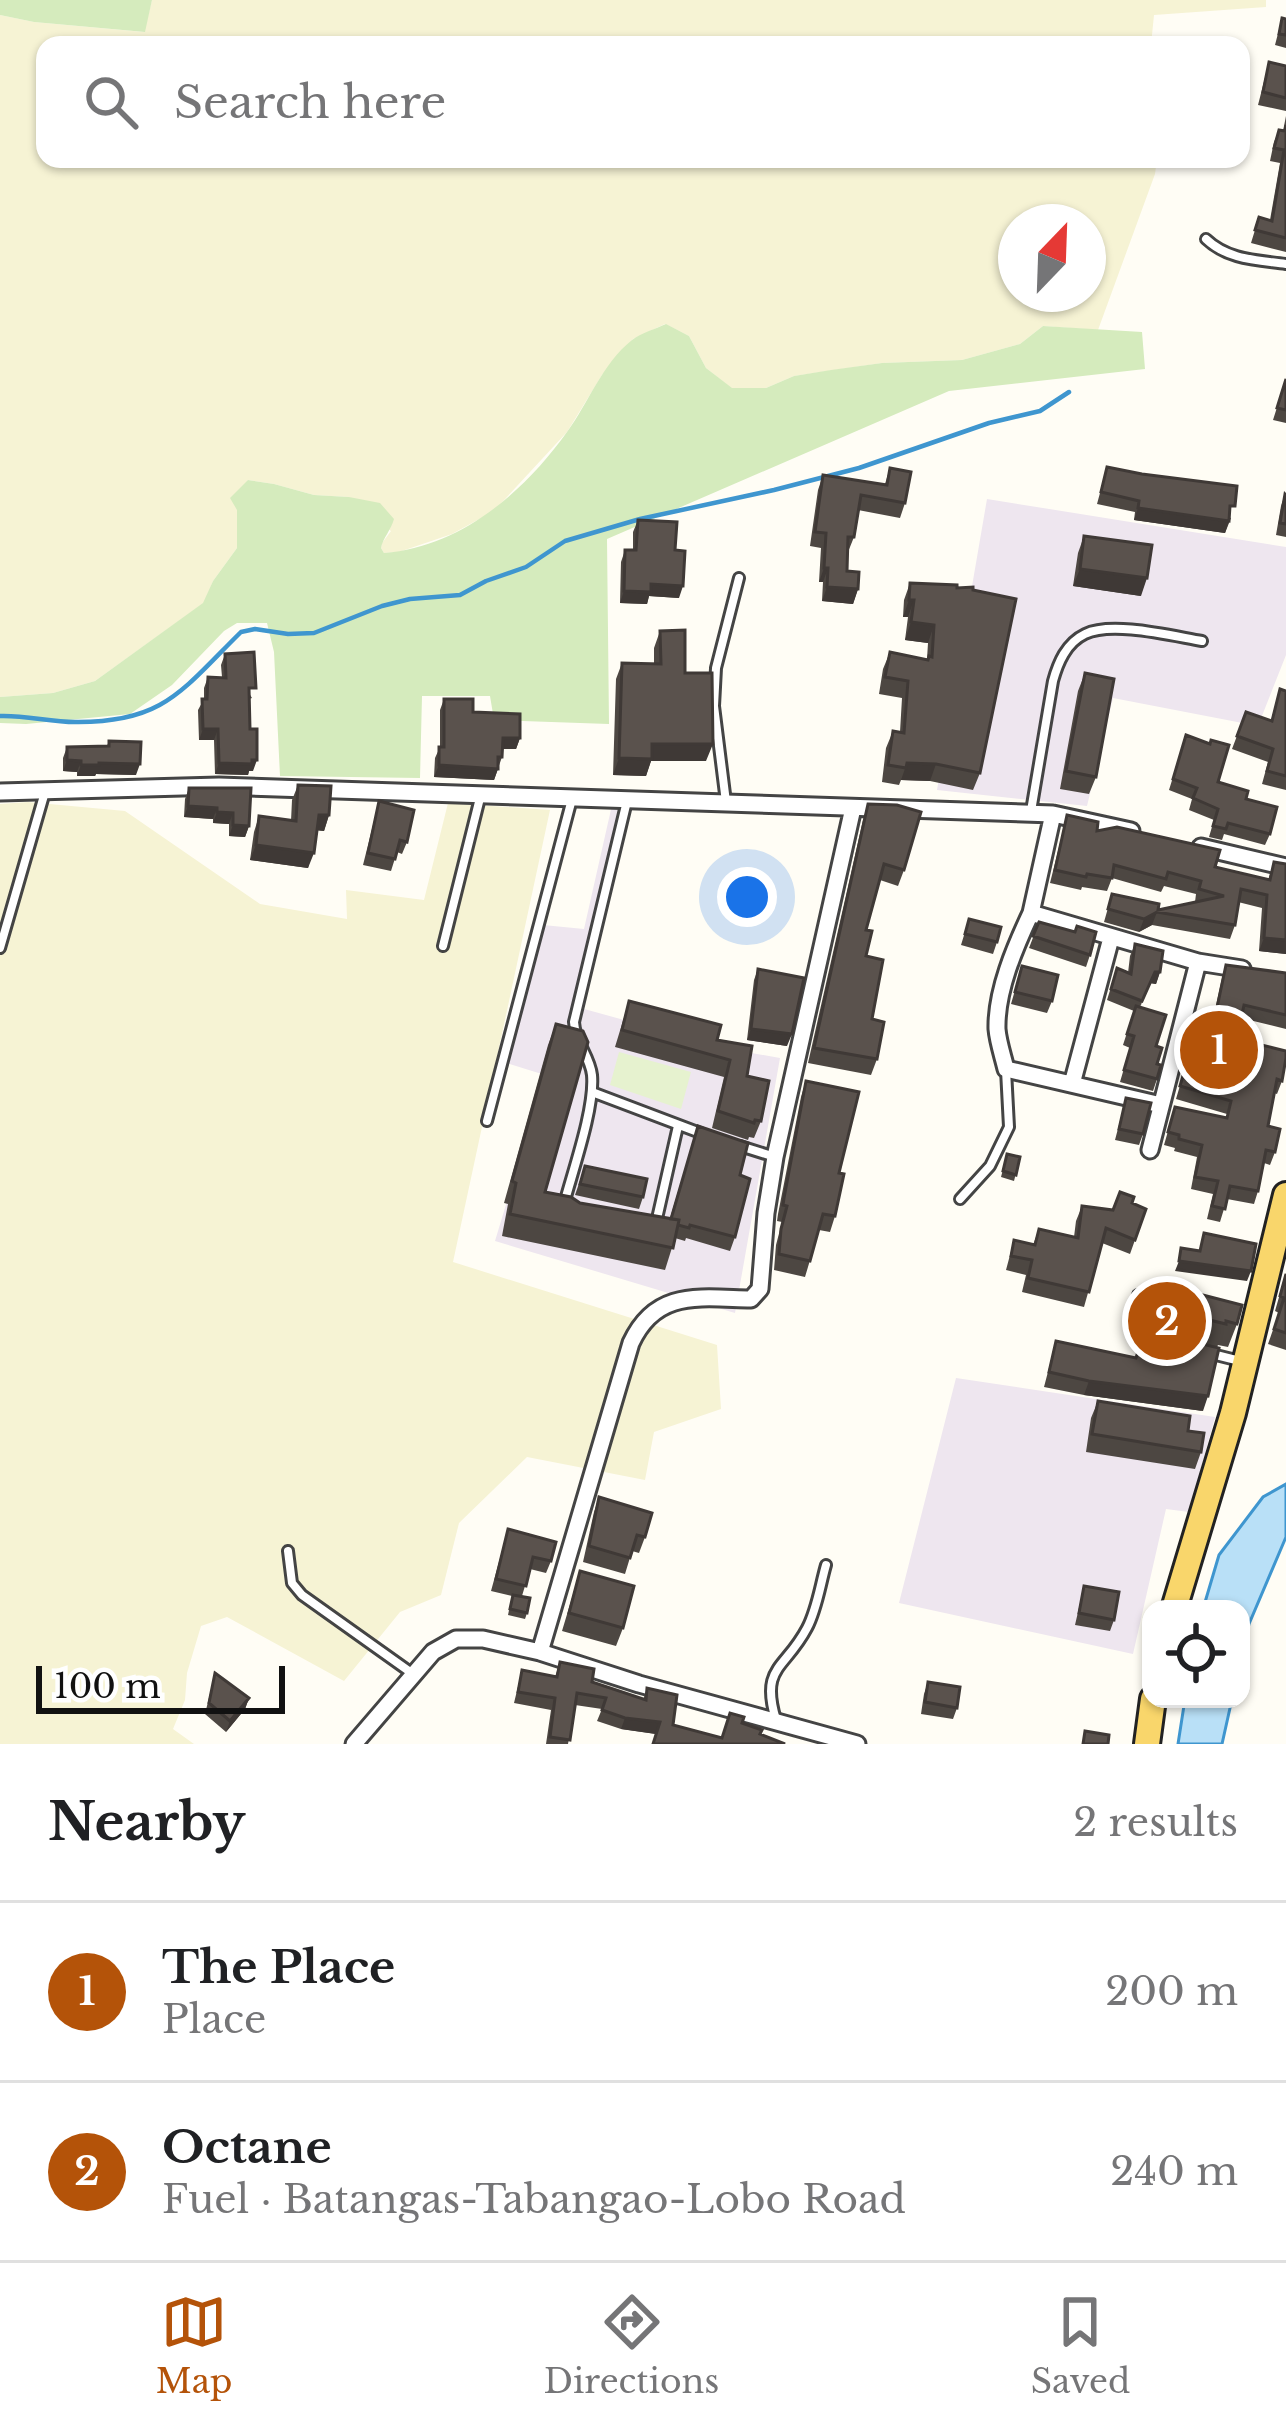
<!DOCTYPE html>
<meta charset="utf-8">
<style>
body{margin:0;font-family:"Libre Baskerville",serif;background:#f2f2f2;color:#202124}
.controls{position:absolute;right:36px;bottom:36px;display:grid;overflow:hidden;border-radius:24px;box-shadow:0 3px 9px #0004}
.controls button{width:108px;height:108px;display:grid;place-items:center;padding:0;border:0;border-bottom:3px solid #e0e0e0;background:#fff;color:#202124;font:60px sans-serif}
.compass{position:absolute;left:998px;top:204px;width:108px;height:108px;border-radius:50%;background:#fff;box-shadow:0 3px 9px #0004;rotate:23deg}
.scale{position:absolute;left:36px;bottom:30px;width:249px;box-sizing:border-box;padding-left:12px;border:6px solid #111;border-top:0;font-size:33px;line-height:42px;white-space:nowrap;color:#111;-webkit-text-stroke:9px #fff;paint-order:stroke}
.you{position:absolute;left:747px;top:897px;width:42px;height:42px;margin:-30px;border:9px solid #fff;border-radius:50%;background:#1a73e8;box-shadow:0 0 0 18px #1a73e833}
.badge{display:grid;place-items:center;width:78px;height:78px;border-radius:50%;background:#b45309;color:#fff;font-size:39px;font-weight:700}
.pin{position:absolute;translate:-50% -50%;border:6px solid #fff;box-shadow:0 3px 12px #0006}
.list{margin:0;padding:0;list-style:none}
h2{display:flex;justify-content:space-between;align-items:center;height:156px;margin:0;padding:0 48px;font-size:51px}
h2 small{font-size:39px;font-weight:400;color:#757577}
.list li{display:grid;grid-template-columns:78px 1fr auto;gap:36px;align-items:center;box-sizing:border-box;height:180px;padding:0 48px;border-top:3px solid #e0e0e0}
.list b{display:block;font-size:45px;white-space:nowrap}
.list p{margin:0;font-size:39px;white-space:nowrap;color:#757577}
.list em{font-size:39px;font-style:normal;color:#757577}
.icon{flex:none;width:66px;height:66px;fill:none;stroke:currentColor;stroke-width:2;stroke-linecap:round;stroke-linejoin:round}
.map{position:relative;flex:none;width:1286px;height:1744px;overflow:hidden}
.search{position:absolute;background:#fff;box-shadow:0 3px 9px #0004;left:36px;right:36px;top:36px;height:132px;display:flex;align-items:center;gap:30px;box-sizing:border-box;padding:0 42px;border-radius:24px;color:#757577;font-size:45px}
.sheet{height:516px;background:#fff}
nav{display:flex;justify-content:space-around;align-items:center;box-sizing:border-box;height:168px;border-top:3px solid #e0e0e0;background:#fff;font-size:33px;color:#757577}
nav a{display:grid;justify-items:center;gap:6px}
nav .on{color:#b45309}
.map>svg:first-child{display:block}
</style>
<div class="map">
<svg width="1286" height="1744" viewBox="0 0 1286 1744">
<rect width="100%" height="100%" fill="#fffdf5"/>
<path fill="#eee6ef" d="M987 499 1286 547V655L1258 726 1113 698 1087 806 937 790Z
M612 805 627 810 577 1007 729 1049 780 1058 735 1313 495 1241 545 1075 503 1062 543 925 584 929Z
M956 1378 1215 1417 1189 1512 1166 1509 1133 1654 899 1603Z"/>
<path fill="#f6f3d4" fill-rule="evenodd" d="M152 0H1266V7L1154 15 1151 45H45V159H1157L1155 174 1098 330 1043 326 1020 344 962 360 882 363 794 376 766 388H731L706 368 689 336 665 324 633 339 602 375 567 432 494 511 452 534 399 552 384 553 381 548 382 543 391 531 349 497 314 495 274 484 248 480 237 510V548L213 581 204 603 95 681 53 693 0 697V15L34 22 144 32ZM1016 222H1088V294H1016Z
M28 802 125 811 260 904 347 919 346 890 424 900 448 803 550 810 453 1262 717 1345 721 1409 654 1432 645 1480 527 1457 459 1523 441 1595 400 1612 344 1681 227 1617 201 1626 187 1673 185 1700 173 1729 194 1744H0V804Z"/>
<path fill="#d5ebbd" d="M0 0H152L145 32 34 22 0 15Z
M666 324 689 336 706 368 732 388H766L794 376 831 370 882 363 962 360 1020 344 1043 326 1142 332 1145 369 949 391 607 539 609 724 494 720 490 696H422L420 778 280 776 274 652 267 623H237L224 631 172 685 130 714 26 724 0 723V697L53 693 95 681 203 603 213 581 237 548V510L230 498 248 480 274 484 314 495 349 497 380 503 394 519C391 530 383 538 381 548L384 553C461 547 524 492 567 432 589 402 602 364 632 340 641 333 655 329 666 324Z"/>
<path fill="#e6f2cf" d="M619 1052 691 1072 681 1109 610 1085Z"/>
<path fill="#b9e0f7" stroke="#3f96cf" stroke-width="3" d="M1286 1484V1537L1249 1624 1241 1659V1609H1203L1219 1555 1263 1497Z
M1185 1699H1232L1222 1744H1178Z"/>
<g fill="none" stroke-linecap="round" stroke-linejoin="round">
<path stroke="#3f96cf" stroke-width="4.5" d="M0 716C25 715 50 722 75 722 164 723 182 690 241 632L255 629 288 634 314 633 382 606 410 599 460 595 486 581 526 567 565 541 640 519 774 490 859 468 989 423 1040 411 1069 392"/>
<defs>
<path id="service" d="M1206 239C1228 260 1257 260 1286 264
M726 802 714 706 716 668 739 578
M1031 811 1053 681C1058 663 1066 643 1085 634 1112 621 1172 636 1202 641
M443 946 481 794
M0 948 45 792
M592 1092 703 1134
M487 1121 572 799
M740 1146 775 1157
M960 1199 990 1166 1009 1127 1006 1070
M564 1204C573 1170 595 1108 592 1075 590 1056 575 1042 574 1022L627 801
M656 1223 678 1126
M1138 1295 1196 1308
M1175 1338 1181 1305
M1208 1353 1240 1361
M288 1551 292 1583 302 1595 413 1674
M776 1720C760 1666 785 1670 807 1628 817 1609 820 1586 826 1565"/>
<path id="minor" d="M0 792 219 786 1053 814 1031 913 1198 962 1242 969
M1053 814 1131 831
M1201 847 1286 867
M1031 913C1015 947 996 991 997 1029 998 1042 1003 1056 1006 1069L1161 1105
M1072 1084 1111 938
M1150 1150 1198 962
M540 1652 631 1343C656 1289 699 1298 751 1299L760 1289 766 1213 775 1157 853 808
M354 1744 433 1652 456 1639H483L540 1652 639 1684 857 1744"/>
<path id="primary" d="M1174 1609 1233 1413 1286 1195
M1147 1744 1153 1699"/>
</defs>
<use href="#service" stroke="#444" stroke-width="14"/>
<use href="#minor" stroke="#444" stroke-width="21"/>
<use href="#primary" stroke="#222" stroke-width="30"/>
<use href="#service" stroke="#fff" stroke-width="8"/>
<use href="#minor" stroke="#fff" stroke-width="15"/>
<use href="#primary" stroke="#f9d66b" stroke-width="24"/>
</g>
<path fill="#4d4742" d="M1282 18 1286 19V48L1275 45Z
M1269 62 1286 66V111L1258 105Z
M1286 116V252L1251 243 1259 217 1270 220 1280 163 1270 161 1274 142 1279 130 1283 131Z
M1286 379V423L1273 420Z
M1107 467 1231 518 1225 533 1134 520 1135 512 1097 504Z
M890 468 905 503 900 518 858 510 854 537 848 552 847 571 858 589 853 604 822 601 823 582H819L821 548 810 546 818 490 823 475 885 484Z
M1285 494 1286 495V537L1276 535 1281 506Z
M638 520 675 550 679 598 649 596 647 604 620 603 621 562 625 550H633V532Z
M1084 536 1141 596 1073 586 1078 553Z
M910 583 957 585 980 773 973 790 930 781 901 780 899 785 882 782 886 748 893 731 900 732 902 698 879 694 883 669 890 652 927 659 928 643 905 640 908 617H903L904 600Z
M660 631 685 673 706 761H651L646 776 613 775 616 679 622 663 654 664V648Z
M225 654 252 698 249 699 253 771H249L248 775 215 774 214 740H199L198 710 204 699V688L208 677H222L221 665Z
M1085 673 1096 777 1089 794 1060 789 1078 691Z
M1280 689 1286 691V790L1262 784 1268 762 1232 749 1246 712 1271 721Z
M444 699 520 738 516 749H502V757L494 780 434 777 435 758 440 747V710Z
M1186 735 1218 782 1246 799 1270 834 1265 845 1224 834 1222 840 1209 837 1214 820 1189 810 1192 799 1169 790Z
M109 741 136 775 96 774 95 776H77V772L63 771V758L67 747 107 746Z
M298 785 329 815 324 831 317 830 308 868 250 860 254 832 259 816 291 821 292 800Z
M189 788H251L249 826 245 837 229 836V824L213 823V819L184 817 185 799Z
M379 801 407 842 402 854 397 852 391 871 363 865Z
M868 804 904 870 898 886 880 880 866 930V956L877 1059 871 1075 808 1063 863 820Z
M1067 815 1097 831 1215 867 1268 880 1274 862 1286 864V954L1259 951 1262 908 1238 902 1235 925 1230 939 1152 925 1139 932 1104 922 1112 894 1158 910 1195 902 1196 894 1164 886 1161 892 1112 878 1107 891 1082 887 1081 890 1050 883Z
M969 919 997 942 993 954 961 945Z
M1039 922 1090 955 1086 967 1029 948Z
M1135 944 1160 972 1156 984 1150 983 1140 1007 1156 1046 1157 1079 1153 1091 1120 1082 1130 1048 1123 1045 1134 1011 1107 1000 1117 968 1128 973 1130 956Z
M1226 965 1286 973V1029L1241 1018 1237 1039 1282 1081 1277 1094 1274 1093 1268 1126 1275 1152 1270 1165 1264 1163 1258 1191 1254 1204 1227 1199 1220 1222 1207 1219 1213 1194 1191 1189 1197 1157 1174 1151 1175 1148 1164 1145 1175 1107 1226 1118 1227 1114 1176 1099 1184 1072 1201 1074 1222 978Z
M1022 966 1052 1001 1047 1013 1011 1004Z
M758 969 787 1046 747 1040 754 980Z
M629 1001 717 1040 747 1076 761 1121 754 1138 749 1137 748 1140 712 1128 724 1077 615 1047Z
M556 1024 545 1192 580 1203 670 1218 698 1126 740 1175 735 1237 730 1251 686 1238 685 1241 675 1238 665 1270 502 1236 508 1204 504 1203 548 1045Z
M806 1081 839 1173 835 1216 830 1232 819 1230 805 1277 774 1270 776 1245 782 1222 777 1221 778 1214 801 1097Z
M1126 1098 1143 1134 1139 1145 1115 1140Z
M1007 1154 1020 1157 1014 1181 1001 1177Z
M585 1166 643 1197 639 1209 575 1195Z
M1132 1203 1146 1209 1130 1254 1102 1243 1084 1307 1022 1292 1026 1275 1006 1270 1014 1240 1033 1245 1039 1229 1074 1237 1076 1221 1082 1206 1113 1210Z
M1286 1273V1350L1268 1344 1279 1313 1275 1311Z
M1195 1293 1237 1324 1228 1347 1218 1345 1217 1347 1185 1339 1183 1332 1187 1316Z
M1056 1341 1203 1411 1084 1395 1044 1387Z
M1098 1401 1188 1431 1201 1452 1195 1469 1086 1452 1091 1418Z
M599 1497 645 1537 639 1553 632 1551 625 1574 583 1562 594 1512Z
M508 1529 551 1561 546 1573 530 1569 522 1596 527 1613 525 1619 508 1615 512 1596 491 1591Z
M580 1571 623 1628 616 1646 562 1631Z
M1084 1586 1114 1620 1110 1631 1075 1625Z
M560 1662 592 1682 643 1700 647 1688 673 1725 721 1738 742 1723 760 1734 785 1744 656 1734 621 1729 597 1721 602 1709 575 1705 568 1744H546L551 1710 514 1703 522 1670 555 1677Z
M215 1673 249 1698 245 1709 226 1732 205 1714Z
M928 1682 957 1708 953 1719 921 1714 924 1694Z"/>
<path fill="#3f3936" d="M1138 508 1229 521 1225 533 1134 520Z
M824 568H828L823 582H819Z
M1080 569 1147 578 1141 596 1073 586Z
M651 584 683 586 679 598 649 596 647 604 620 603 624 591Z
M827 587 858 589 853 604 822 601Z
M909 600H914L908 617H903Z
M911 622 934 625 928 643 905 640Z
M203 729H218L214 740H199Z
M503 738H520L516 749H499Z
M652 744H713L706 761H651L646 776 613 775 619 758Z
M67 760 81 761 77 772 63 771Z
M257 760 253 771H249L248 775 215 774 219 763Z
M99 763 140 764 136 775 96 774 95 776H77L81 765Z
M907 763 936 764 930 781 901 780Z
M439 765 498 769 494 780 434 777Z
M188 806 217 808 213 819 184 817Z
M217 812 233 813 229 824 213 823Z
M319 815H329L324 831 313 830Z
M233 825 249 826 245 837 229 836Z
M256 845 314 853 308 868 250 860Z
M1157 912 1152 925 1139 932 1144 919Z
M1264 938 1286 940V954L1259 951Z
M1155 972H1160L1156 984 1150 983 1138 1013Z
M751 1029 792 1034 787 1046 747 1040Z
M1179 1261 1251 1271 1247 1281 1175 1271Z
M1089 1381 1208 1396 1203 1411 1084 1395Z
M249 1698 245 1709 226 1732 230 1721Z
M625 1718 660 1722 656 1734 621 1729Z"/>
<path fill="#5a524d" stroke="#3f3936" stroke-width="3" d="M1282 18 1286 19V35L1279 34Z
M1269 62 1286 66V98L1263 92Z
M1286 125V238L1255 230 1259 217 1272 221 1284 150 1274 148 1279 130 1285 131Z
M1286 379V410L1277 408Z
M1107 467 1142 474 1237 486 1235 506H1230L1229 521 1138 508 1139 501 1101 492Z
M890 468 911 472 905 503 861 495 854 537H848L847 571 859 572 858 589 827 587 828 568H824L826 533 815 532 823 475 887 485Z
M1285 494 1286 495V524L1280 523Z
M638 520 677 522 675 550 685 551 683 586 651 584V592L624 591 625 550H636Z
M1084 536 1152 545 1147 578 1080 569Z
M910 583 957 585V588L973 587V590L1016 599 980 773 936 764 907 763 906 768 888 765 893 731 904 733 908 681 885 677 890 652 928 660 929 656 932 657 934 625 911 622 914 600H909Z
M685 630V673H712L713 744H652V759L619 758 622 663 661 664 660 631Z
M254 652 256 688H249L250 729H257V760H252V764L219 763 218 729H203L202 699H207L208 677 226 678 225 654Z
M1085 673 1114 679 1096 777 1066 771Z
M1280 689 1286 691V776L1267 771 1273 749 1237 736 1246 712 1272 721Z
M444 699H473V712L520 714V738H503L502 757H498V769L439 765V747H444Z
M1186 735 1210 744 1211 740 1229 745 1218 782 1248 791 1246 799 1277 807 1270 834 1228 823 1226 829 1213 826 1218 809 1193 798 1197 788 1173 779Z
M109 741 141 742 140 764 99 763V765H81V761L67 760V747L109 746Z
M298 785 331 786 329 815H319L314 853 256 845 259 816 296 821Z
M189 788H251L249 826 233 825V813L217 812V808L188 806Z
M379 801 414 810 407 842 400 840 395 859 368 853Z
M868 804 897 805 921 812 904 870 884 864 866 930 872 931 866 956 883 960 872 1019 884 1022 877 1059 814 1048Z
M1067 815 1098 822 1097 831 1117 827 1220 850 1215 867 1270 880 1274 862 1286 864V940L1264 938 1267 895 1241 889 1235 925 1157 912 1144 919 1108 909 1112 894 1159 904 1158 910 1224 896 1199 889 1201 881 1168 872 1166 879 1114 865 1112 878 1087 874 1086 877 1055 870Z
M969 919 1001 927 997 942 965 934Z
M1039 922 1075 932 1077 926 1096 932 1090 955 1033 936Z
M1135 944 1163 951 1160 972H1155L1142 1001 1111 989 1117 968 1131 974Z
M1226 965 1286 973V1015L1244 1005 1237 1039 1286 1051V1058L1282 1081 1277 1079 1268 1126 1280 1129 1275 1152 1266 1150 1258 1191 1230 1186 1225 1209 1212 1206 1218 1181 1195 1177 1202 1145 1179 1139V1135L1168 1132 1175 1107 1227 1118 1231 1101 1180 1086 1184 1072 1203 1074Z
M1022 966 1058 975 1052 1001 1015 992Z
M758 969 804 978 792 1034 751 1029Z
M629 1001 721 1025 717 1040 752 1046 747 1076 769 1081 761 1121 755 1120 754 1123 718 1111 730 1060 622 1030Z
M1136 1006 1166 1015 1156 1046 1162 1048 1157 1064 1161 1065 1157 1079 1124 1070 1134 1036 1127 1034Z
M556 1024 583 1031 588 1042 545 1192 571 1197 580 1203 679 1220 673 1248 510 1214 516 1183 512 1181Z
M806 1081 859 1092 839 1173 844 1174 835 1216 823 1214 810 1261 779 1254 781 1229 787 1206 783 1205 784 1198Z
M1126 1098 1151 1103 1143 1134 1119 1129Z
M698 1126 748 1143 740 1175 750 1179 735 1237 690 1225 689 1228 678 1225 679 1220 671 1219Z
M1007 1154 1020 1157 1016 1175 1003 1171Z
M585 1166 647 1179 643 1197 580 1184Z
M1120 1192 1134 1197 1132 1203 1146 1209 1135 1240 1106 1228 1089 1292 1028 1278 1032 1260 1011 1256 1014 1240 1035 1245 1039 1229 1078 1238 1082 1206 1113 1210Z
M1204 1233 1256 1244 1251 1271 1179 1261 1181 1248 1200 1251Z
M1286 1274V1333L1274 1329 1284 1298 1280 1296Z
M1195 1293 1242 1305 1237 1324 1226 1321V1324L1193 1316 1192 1309Z
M1146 1326 1175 1333 1181 1339 1219 1348 1208 1396 1089 1381 1049 1372 1056 1341 1136 1358Z
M1098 1401 1190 1416 1188 1431 1204 1433 1201 1452 1092 1434Z
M599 1497 652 1513 645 1537 637 1535 630 1558 589 1546Z
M508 1529 556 1542 551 1561 533 1557 526 1586 496 1579Z
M580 1571 634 1586 623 1628 569 1613Z
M1084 1586 1119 1592 1114 1620 1079 1613Z
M513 1595 530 1598 527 1613 510 1609Z
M560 1662 594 1669 592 1682 646 1700 647 1688 677 1695 673 1725 722 1738 730 1713 744 1717 742 1723 762 1730 760 1734 785 1744H653L660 1722 625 1718 602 1710 606 1698 577 1693 570 1740 550 1737 555 1698 518 1692 522 1670 557 1677Z
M215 1673 249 1698 230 1721 209 1703Z
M928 1682 960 1687 957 1708 925 1702Z
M1085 1731 1109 1735 1108 1744H1083Z"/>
</svg>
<div class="controls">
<button><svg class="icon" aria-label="locate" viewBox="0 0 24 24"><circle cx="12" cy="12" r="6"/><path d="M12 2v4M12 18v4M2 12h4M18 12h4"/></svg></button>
</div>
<svg class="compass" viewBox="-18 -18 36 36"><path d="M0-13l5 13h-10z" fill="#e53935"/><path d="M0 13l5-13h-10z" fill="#757577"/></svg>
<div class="scale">100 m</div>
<div class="you"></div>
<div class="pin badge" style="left:1219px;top:1050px">1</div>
<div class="pin badge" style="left:1167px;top:1321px">2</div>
<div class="search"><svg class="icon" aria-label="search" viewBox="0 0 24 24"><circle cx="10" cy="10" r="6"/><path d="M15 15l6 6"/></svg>Search here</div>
</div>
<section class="sheet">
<h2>Nearby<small>2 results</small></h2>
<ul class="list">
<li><span class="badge">1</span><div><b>The Place</b><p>Place</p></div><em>200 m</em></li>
<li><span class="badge">2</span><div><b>Octane</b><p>Fuel · Batangas-Tabangao-Lobo Road</p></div><em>240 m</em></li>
</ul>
</section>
<nav>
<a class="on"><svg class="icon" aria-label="map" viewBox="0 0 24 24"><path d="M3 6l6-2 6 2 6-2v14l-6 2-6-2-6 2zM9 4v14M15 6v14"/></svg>Map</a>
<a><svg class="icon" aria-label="directions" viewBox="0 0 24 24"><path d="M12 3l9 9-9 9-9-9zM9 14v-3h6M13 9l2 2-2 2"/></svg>Directions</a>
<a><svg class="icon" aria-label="saved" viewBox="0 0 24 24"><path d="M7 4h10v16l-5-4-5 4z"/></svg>Saved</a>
</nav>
